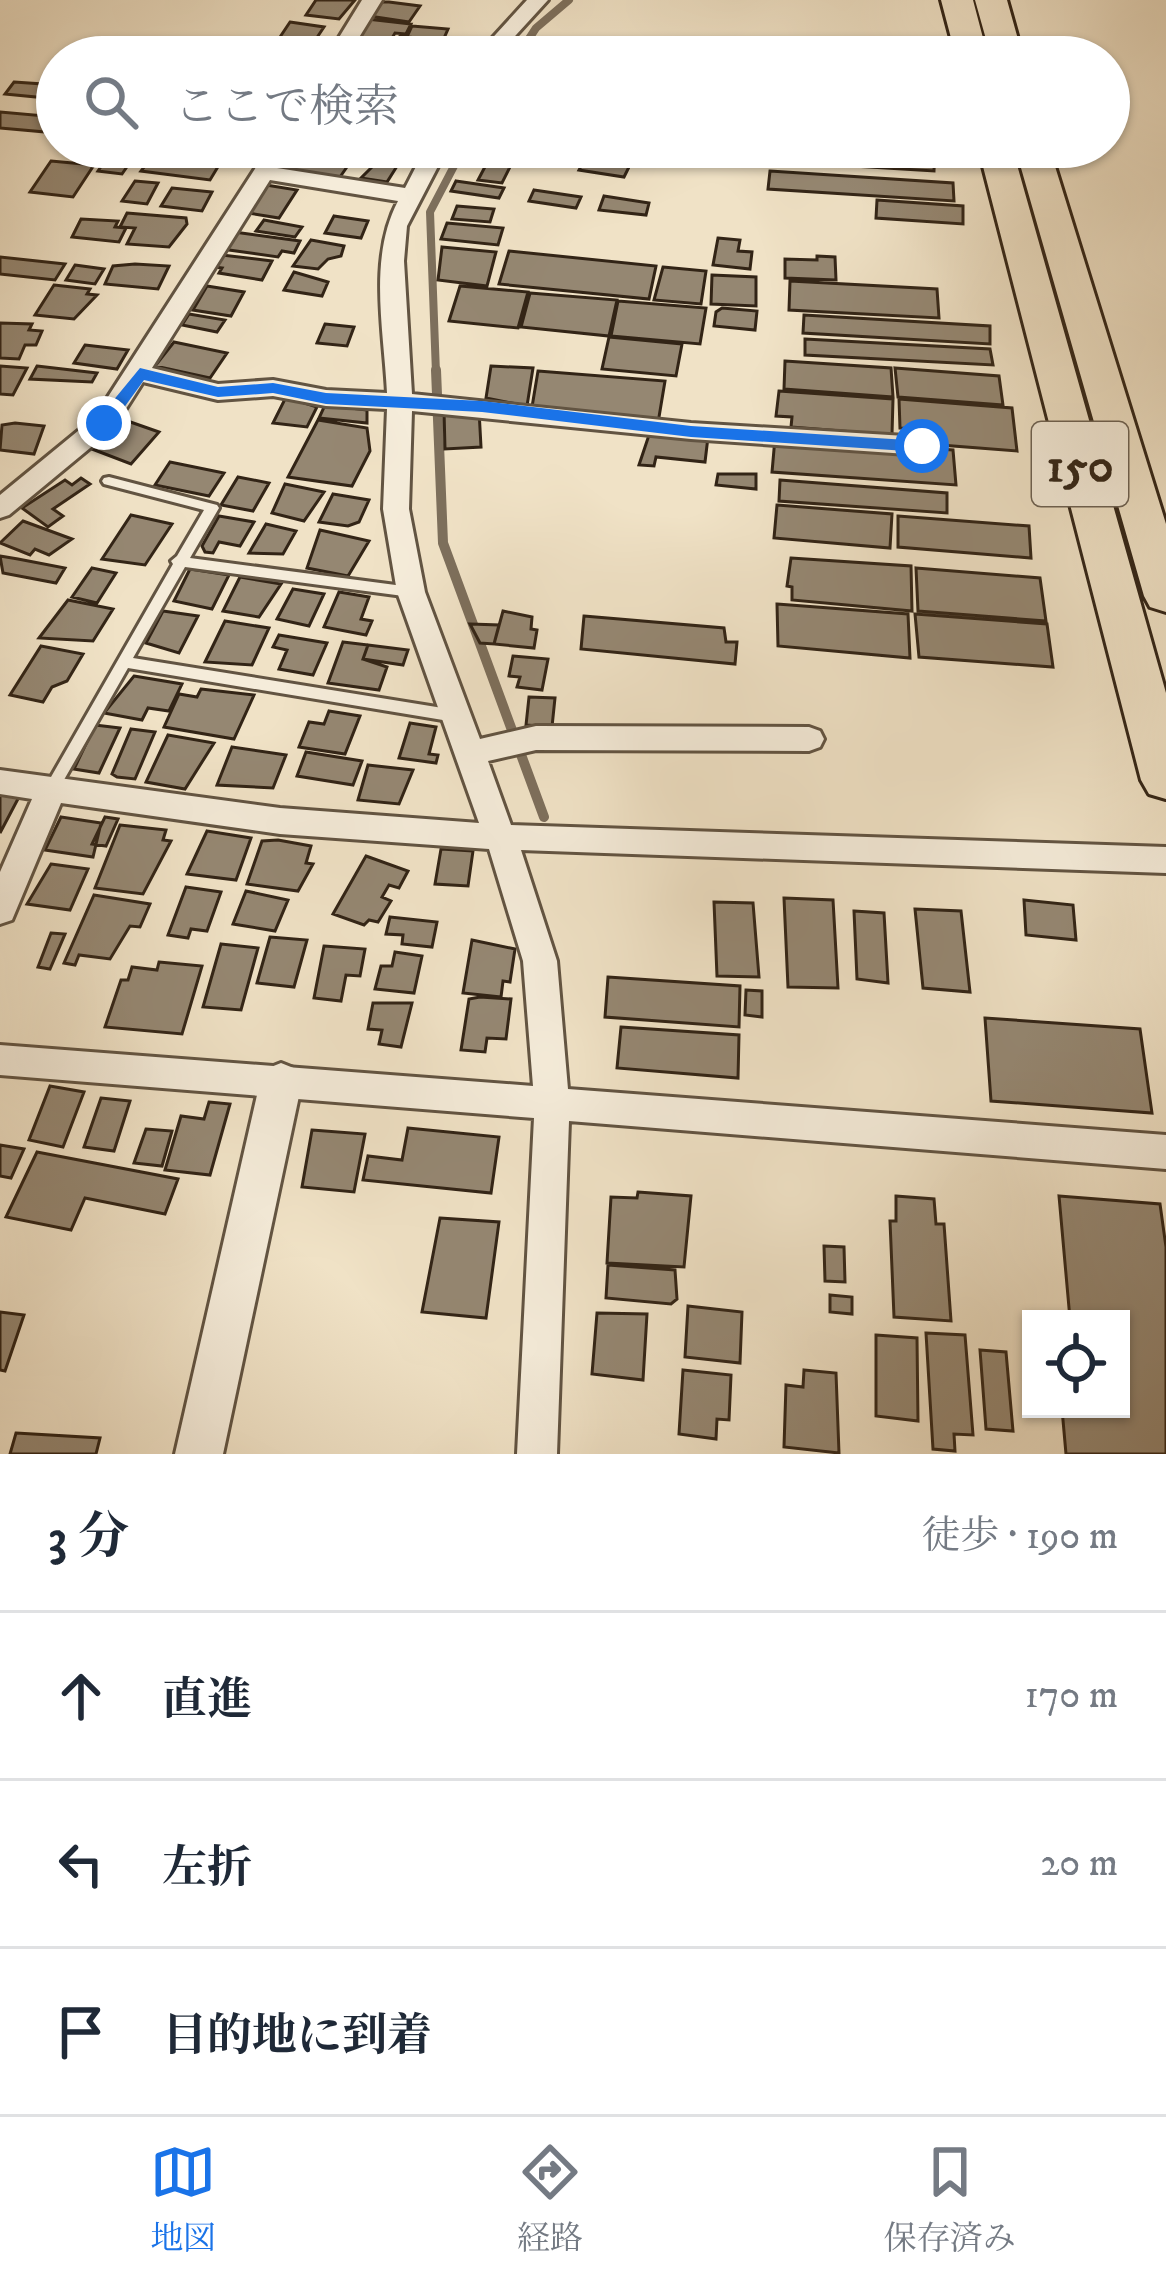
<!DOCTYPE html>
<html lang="ja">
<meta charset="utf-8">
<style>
body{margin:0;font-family:"IM FELL DW Pica","Noto Serif JP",serif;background:#f2f2f3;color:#1f2937}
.controls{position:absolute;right:36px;bottom:36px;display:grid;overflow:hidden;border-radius:0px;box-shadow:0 3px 9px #0004}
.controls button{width:108px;height:108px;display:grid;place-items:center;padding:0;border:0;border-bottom:3px solid #e0e1e3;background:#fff;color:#1f2937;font:60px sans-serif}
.stop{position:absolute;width:36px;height:36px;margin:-27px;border:9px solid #1a73e8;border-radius:50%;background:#fff}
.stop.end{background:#1a73e8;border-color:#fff;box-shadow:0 3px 12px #0008}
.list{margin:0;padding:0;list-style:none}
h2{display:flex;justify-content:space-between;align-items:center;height:156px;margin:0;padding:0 48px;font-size:51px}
h2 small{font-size:39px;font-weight:400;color:#747a83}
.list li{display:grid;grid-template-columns:78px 1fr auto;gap:36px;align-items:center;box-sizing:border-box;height:168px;padding:0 48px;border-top:3px solid #e0e1e3}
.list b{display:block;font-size:45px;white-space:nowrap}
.list em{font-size:39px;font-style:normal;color:#747a83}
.icon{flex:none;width:66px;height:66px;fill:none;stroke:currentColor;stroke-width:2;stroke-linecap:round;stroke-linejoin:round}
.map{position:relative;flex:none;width:1166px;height:1454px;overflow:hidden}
.search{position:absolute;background:#fff;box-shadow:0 3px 9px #0004;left:36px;right:36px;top:36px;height:132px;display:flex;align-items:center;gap:30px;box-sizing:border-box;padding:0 42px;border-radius:66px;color:#747a83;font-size:45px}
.sheet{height:660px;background:#fff}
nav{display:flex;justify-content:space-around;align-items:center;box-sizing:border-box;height:168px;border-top:3px solid #e0e1e3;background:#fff;font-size:33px;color:#747a83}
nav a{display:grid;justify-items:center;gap:6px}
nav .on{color:#1a73e8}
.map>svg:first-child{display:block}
</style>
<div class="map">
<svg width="1166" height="1454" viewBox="0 0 1166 1454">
<rect width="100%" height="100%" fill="#f0e2c6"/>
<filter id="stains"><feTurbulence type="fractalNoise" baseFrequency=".00167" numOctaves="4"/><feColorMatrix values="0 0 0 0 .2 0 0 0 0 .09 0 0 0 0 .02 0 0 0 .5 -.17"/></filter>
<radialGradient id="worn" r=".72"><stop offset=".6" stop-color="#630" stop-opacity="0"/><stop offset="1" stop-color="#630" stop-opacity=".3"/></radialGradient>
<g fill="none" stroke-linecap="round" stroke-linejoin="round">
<path stroke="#7d6f5c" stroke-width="8" d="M517 57 536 28 569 0
M436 373 430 212 464 147"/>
<path stroke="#7d6f5c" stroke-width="10" d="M436 370 443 543 544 817"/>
</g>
<path fill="#958772" stroke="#322416" stroke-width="3" d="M316 0H355L339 19 306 15Z
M379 2H389L420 6 409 22 369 16Z
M367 19 411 24 406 34 395 33 388 45 354 41Z
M290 22 324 27 314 42 280 37Z
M412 26 448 29 438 52 425 51 431 39 407 37Z
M400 36 407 37 431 39 425 51 394 48Z
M231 39 298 45 292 57H219Z
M813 40 876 44 882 57H812Z
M561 43 606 49 602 57H559L562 53 555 52Z
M14 82 57 85V99L5 94Z
M0 112 57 117V133L0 128Z
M294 147H343L366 150 360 160 349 162 290 153Z
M525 147H561L552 166 518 162Z
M703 147H750L749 157 701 153Z
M764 147H847V165L763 160Z
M854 147H935L934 171 854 166Z
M109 155 133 158 122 174 98 171Z
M290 157 349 164 340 177 286 169Z
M151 158 219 165 210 180 141 171Z
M585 159 630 165 624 177 579 170Z
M379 160 399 163 387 182 361 178Z
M51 161 94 165 73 197 30 192Z
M487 163 510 167 502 183 478 180Z
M770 171 953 183 954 201 768 189Z
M135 181 158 183 147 204 122 201Z
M456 181 504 188 499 198 451 191Z
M266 185 297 190 279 218 248 213Z
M172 188 212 192 202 211 161 206Z
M534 190 581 197 576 208 529 201Z
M604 196 649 203 646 215 599 210Z
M877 200 963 206V224L876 218Z
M457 206 494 209 490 222 452 219Z
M127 213 186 218 187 224 169 247 127 244 135 228 120 227Z
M334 216 368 221 361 238 325 233Z
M81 219 118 221 115 227 126 228 119 242 72 237Z
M264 220 302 227 295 237 256 231Z
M447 223 503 228 498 245 441 239Z
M234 232 300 241 294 253 282 251 278 257 222 249Z
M718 238 740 240 738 251 752 252 750 269 713 265Z
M311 240 344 246 341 256 328 259 318 269 293 266Z
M442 247 496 252 487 286 438 280Z
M509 251 656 266 649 299 499 284Z
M222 255 272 261 262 280 219 273 222 268 214 267Z
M817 256 835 257 836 280 785 278V259L817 260Z
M0 257 65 264 55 280 0 274Z
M135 264 169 266 158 289 105 284 113 266Z
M75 265 104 269 95 284 66 280Z
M663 267 706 271 701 304 654 300Z
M294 272 328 282 322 296 284 290Z
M712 275 756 277V306L711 304Z
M790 281 937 289 939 318 789 310Z
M54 285 90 289 87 294 97 295 74 319 35 315Z
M207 286 244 292 231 316 193 310Z
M460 286 528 292 518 328 449 321Z
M530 293 617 300 609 336 521 327Z
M618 301 706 308 700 344 611 336Z
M722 308 757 311 755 330 714 326 716 312Z
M189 314 225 320 217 332 182 325Z
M804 315 990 326V344L803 333Z
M0 323 32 324 29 330 42 331 36 345H25L19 359 0 358Z
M325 324 354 327 347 346 317 343Z
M609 337 682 344 676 376 602 369Z
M805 339 990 349 993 365 805 355Z
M174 342 227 353 210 378 155 366Z
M85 345 128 350 117 369 74 363Z
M785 361 891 368 893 397 784 389Z
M0 366 27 368 13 395 0 394Z
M37 366 97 373 92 382 30 379Z
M491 366 533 368 527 406 486 398Z
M895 368 999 376 1003 405 898 397Z
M538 371 665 381 658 423 532 407Z
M779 391 893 399 892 435 791 427 792 417 776 416Z
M286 397 317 407 307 427 273 423Z
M899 399 1012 408 1017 451 928 444 927 429 900 428Z
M325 405 367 410V423L319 418Z
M479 410 481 447 445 449 444 411Z
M119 418 159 432 131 464 92 449Z
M318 420 367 428 370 451 352 486 288 477Z
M15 423 44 426 34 454 0 450 2 425Z
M650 432 708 437 705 462 656 457 654 466 639 465Z
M775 438 953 450 956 485 772 472Z
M170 462 224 473 209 496 155 485Z
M718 474H756V489L716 485Z
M238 477 269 483 253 511 221 505Z
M81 478 90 484 53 509 63 516 48 527 22 508 65 480 72 485Z
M780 480 947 493V513L779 501Z
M285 484 324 492 304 521 272 513Z
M333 494 369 500 359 522 348 526 319 522Z
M777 505 892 514 890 548 774 538Z
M131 515 172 524 145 565 102 559Z
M219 516 254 522 240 546 219 542 213 553 205 552 202 546Z
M898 516 1029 526 1031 558 898 547Z
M23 521 72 539 49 555 35 549 30 555 0 543Z
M266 524 296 531 283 554 249 553Z
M320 530 369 541 348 576 307 568Z
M0 556 18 559 65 568 56 583 3 573Z
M791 558 911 566 912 611 792 600V587L787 586Z
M92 568 116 573 97 603 72 597Z
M916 568 1040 578 1046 621 918 611Z
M190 569 229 575 212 609 174 601Z
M240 577 281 584 259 617 223 611Z
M293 589 324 594 309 626 277 619Z
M339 592 369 597 361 619 372 621 366 635 324 627Z
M68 600 113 609 93 641 39 638Z
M777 604 908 614 910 658 778 646Z
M163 611 198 616 179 653 146 643Z
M503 611 532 617 531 629 537 630 534 648 494 644Z
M915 614 1047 624 1053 667 919 657Z
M584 616 724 628 726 642H737L735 664 581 649Z
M225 621 269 628 252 665 205 662Z
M470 624 499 625 494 644 480 643Z
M279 635 327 643 313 675 279 669 287 650 273 647Z
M343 642 368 645 363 659 387 667 379 690 328 683Z
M368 645 408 650 403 665 363 659Z
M41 646 83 654 67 681 52 687 43 702 10 695Z
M513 656 548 659 542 690 517 687 520 677 509 676Z
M134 676 182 684 169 711 148 708 142 720 104 713Z
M201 689 254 695 234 739 164 727 179 694 197 697Z
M529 697 555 698 552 727 526 725Z
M329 711 360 716 345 754 299 747 309 722 324 724Z
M410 723 436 727 429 754 438 755 436 763 399 758Z
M95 725 120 728 99 773 74 769Z
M131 729 155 732 135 779 117 777 112 774Z
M168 735 214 743 185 789 146 782Z
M232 747 286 755 273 788 217 785Z
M306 752 362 761 353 785 297 776Z
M368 765 413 770 399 804 358 800Z
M0 791 20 795 0 833Z
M61 817 101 823 93 857 45 850Z
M105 817 118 819 106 846 92 844Z
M120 825 166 830 163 840 171 841 143 894 95 888Z
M207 831 251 838 236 880 187 874Z
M278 840 311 846 306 863 313 864 298 891 247 884 262 841Z
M441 849 473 851 468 886 435 884Z
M366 856 408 871 399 888 389 885 382 897 391 901 378 922 369 920 364 925 333 914Z
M51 864 88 869 70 910 27 904Z
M186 887 221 892 207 931 191 929 188 938 168 935Z
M246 891 288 900 275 931 233 924Z
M94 895 150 904 140 927 130 926 110 959 79 955 75 965 64 963Z
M784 898 833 900 838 988 788 987Z
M1024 900 1073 905 1076 940 1026 935Z
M714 902 753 903 759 977 717 976Z
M915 909 961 911 970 992 923 988Z
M854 911 884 913 888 983 857 979Z
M390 917 437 922 432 947 402 944 403 935 386 934Z
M51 933 65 934 50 969 38 967Z
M270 937 307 940 294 987 257 983Z
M472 940 515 949 510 982 503 981 501 997 463 993Z
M221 944 258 948 241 1010 203 1007Z
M324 946 365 949 360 976 346 975 341 1001 314 998Z
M395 952 422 956 414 993 375 989 381 966H392Z
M159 962 202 966 182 1034 105 1027 121 980H128L132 967 157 970Z
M608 977 740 986 739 1027 605 1017Z
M746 990 762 991V1017L745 1015Z
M480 997 511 999 506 1039 487 1038 485 1052 461 1050 469 999Z
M373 1003H412L401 1047 379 1044 382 1030 368 1029Z
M985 1018 1140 1029 1152 1113 991 1101Z
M621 1027 739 1035 738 1078 617 1068Z
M50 1086 84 1092 63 1147 29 1140Z
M101 1098 130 1101 114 1151 84 1147Z
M209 1102 230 1104 210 1175 165 1170 181 1116 204 1119Z
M408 1128 499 1137 491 1193 363 1180 368 1156 402 1160Z
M146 1129 172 1131 162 1166 134 1163Z
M312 1130 365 1134 354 1192 302 1187Z
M0 1145 24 1149 11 1178 0 1176Z
M37 1152 178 1179 165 1214 85 1198 71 1230 6 1217Z
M638 1192 691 1196 684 1267 607 1263 611 1197 637 1198Z
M896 1196 934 1199 936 1224H944L951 1321 894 1317 890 1221H896Z
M1059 1196 1160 1204 1166 1247V1454H1066L1062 1409H1121V1319H1070Z
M440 1218 499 1222 486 1318 422 1312Z
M824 1246 844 1247 845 1282 825 1281Z
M608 1265 675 1270 677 1299 671 1304 606 1298Z
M830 1295 852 1297V1314L830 1312Z
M688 1306 742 1312 740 1363 685 1357Z
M0 1312 24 1315 5 1371 0 1370Z
M597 1313 647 1314 643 1380 592 1374Z
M926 1333 965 1335 973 1435 954 1434 955 1451 933 1449Z
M876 1335 917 1338 918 1421 876 1416Z
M980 1350 1006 1352 1013 1431 986 1429Z
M683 1370 731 1375 729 1420 717 1419 716 1439 679 1434Z
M804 1370 836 1373 839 1453 784 1447 786 1385 803 1387Z
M16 1433 100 1438 96 1454H10Z"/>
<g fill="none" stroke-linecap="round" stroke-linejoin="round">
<defs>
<path id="service" d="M109 477 217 505 219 508 190 558 411 587 418 592 411 597 185 567 133 658 455 710 462 716 460 720 455 722 128 668 57 792H47L44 788 47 784 173 564 171 561 177 556 204 510 104 484 102 481 104 478Z"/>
<path id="minor" d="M362 0H382L347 57H327Z
M527 0H548L496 57H475Z
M269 147H291L277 168 405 188 426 147H448L407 226 404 261 412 394 691 423 922 437 935 446 922 455 691 439 412 411 409 509 425 592 480 739 536 726 809 727 820 731 824 739 820 747 809 751 536 750 488 761 511 825 1166 847V873L521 850 557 961 568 1089 1166 1135V1169L569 1121 557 1454H517L534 1118 0 1075V1045L533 1086 523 961 489 849 280 834 61 803 12 920 0 924V872L32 799 0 794V770L280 808 479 823 397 592 383 509 387 409 326 406 273 396 218 400 143 382 113 429 9 515 0 518V495L95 417ZM270 180 398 201C368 258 384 330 387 393L326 390 273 380 218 384 152 368Z"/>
<path id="tertiary" d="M281 1063 296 1069 302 1082 223 1454H175L260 1082 266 1069Z"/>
<path id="trunk" d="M941 0H973L988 57H956Z
M975 0H1007L1023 57H991Z
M978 147H1012L1166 693V799L1149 794 1141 780Z
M1015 147H1049L1166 524V612L1150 607 1144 596Z"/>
</defs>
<use href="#service" stroke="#625442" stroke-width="6"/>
<use href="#minor" stroke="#625442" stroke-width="6"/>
<use href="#tertiary" stroke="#625442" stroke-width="6"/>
<use href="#trunk" stroke="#322416" stroke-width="6"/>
<use href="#service" fill="#f5ecda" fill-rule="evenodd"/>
<use href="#minor" fill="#f5ecda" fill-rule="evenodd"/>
<use href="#tertiary" fill="#f5ecda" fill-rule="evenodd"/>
<use href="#trunk" fill="#f0e2c6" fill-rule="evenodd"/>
</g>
<path fill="#1a73e8" d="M140 368 218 387 273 383 326 393 482 401 691 426 922 441 931 446 922 452 691 437 482 412 326 404 273 393 218 397 144 380 110 427H98V419Z"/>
<g text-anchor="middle" stroke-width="9" stroke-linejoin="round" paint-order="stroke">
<rect fill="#f5ecda" stroke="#6c6051" stroke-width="3" x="1032" y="422" width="96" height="84" rx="9"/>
<g font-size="48" font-weight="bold" fill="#322416">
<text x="1080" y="481">150</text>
</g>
</g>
<rect width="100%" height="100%" filter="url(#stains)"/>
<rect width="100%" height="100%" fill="url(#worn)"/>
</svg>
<div class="controls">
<button><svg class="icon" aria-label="locate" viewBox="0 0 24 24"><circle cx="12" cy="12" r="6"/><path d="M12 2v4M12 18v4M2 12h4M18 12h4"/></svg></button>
</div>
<div class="stop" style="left:922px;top:446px"></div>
<div class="stop end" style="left:104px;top:423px"></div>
<div class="search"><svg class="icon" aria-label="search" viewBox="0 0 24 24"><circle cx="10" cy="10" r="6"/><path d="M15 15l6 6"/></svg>ここで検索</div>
</div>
<section class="sheet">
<h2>3 分<small>徒歩 · 190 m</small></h2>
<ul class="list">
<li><svg class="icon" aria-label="ahead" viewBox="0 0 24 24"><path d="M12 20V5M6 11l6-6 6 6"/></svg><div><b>直進</b></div><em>170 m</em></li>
<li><svg class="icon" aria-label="left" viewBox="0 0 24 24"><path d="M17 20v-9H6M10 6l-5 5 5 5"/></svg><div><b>左折</b></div><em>20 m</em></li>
<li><svg class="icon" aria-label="arrive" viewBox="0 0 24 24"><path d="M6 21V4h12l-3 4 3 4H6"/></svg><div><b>目的地に到着</b></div></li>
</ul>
</section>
<nav>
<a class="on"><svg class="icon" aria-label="map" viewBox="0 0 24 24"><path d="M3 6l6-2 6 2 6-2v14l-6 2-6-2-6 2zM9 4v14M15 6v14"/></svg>地図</a>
<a><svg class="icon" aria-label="directions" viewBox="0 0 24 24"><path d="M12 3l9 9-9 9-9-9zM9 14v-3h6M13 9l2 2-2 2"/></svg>経路</a>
<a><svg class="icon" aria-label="saved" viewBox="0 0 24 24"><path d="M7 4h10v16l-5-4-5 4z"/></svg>保存済み</a>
</nav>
